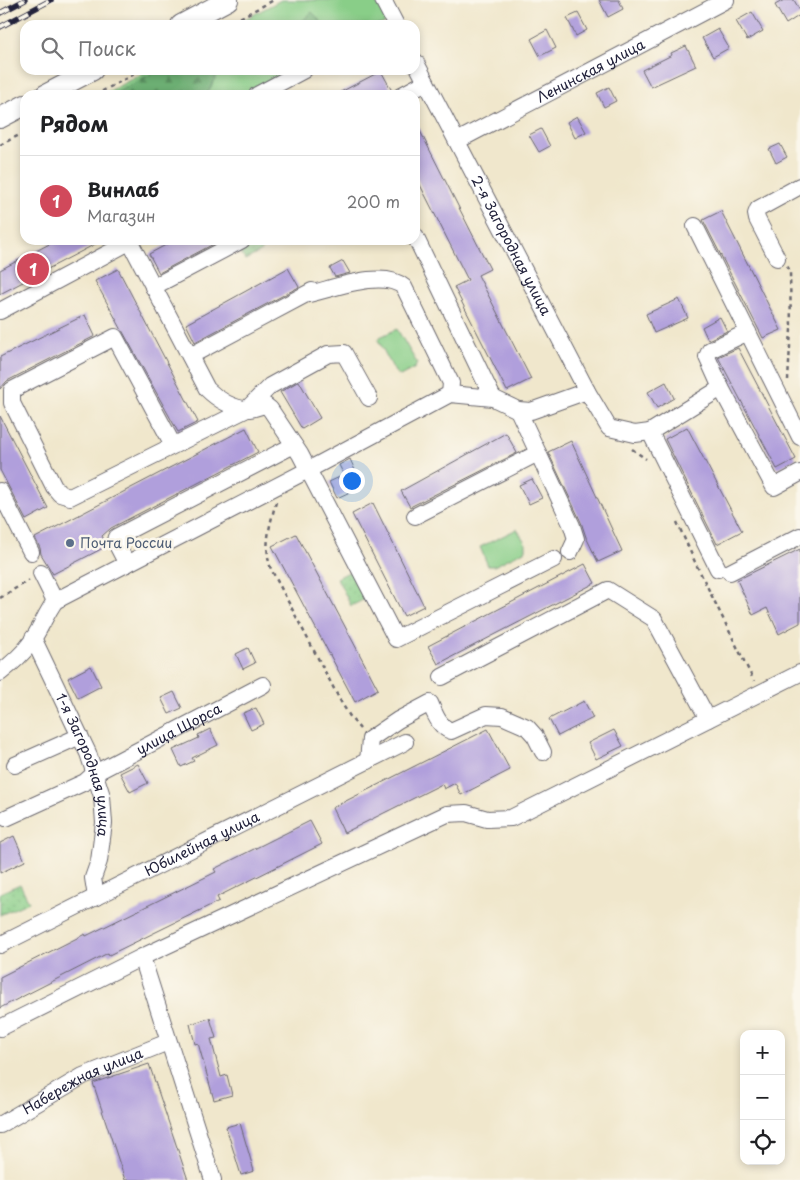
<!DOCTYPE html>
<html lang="ru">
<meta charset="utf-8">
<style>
body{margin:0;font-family:"Playpen Sans",sans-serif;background:#f6f6f6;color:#202124}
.controls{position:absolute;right:15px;bottom:15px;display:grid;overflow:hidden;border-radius:10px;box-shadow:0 2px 8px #0003}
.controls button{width:45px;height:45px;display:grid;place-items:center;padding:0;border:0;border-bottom:1px solid #e0e0e0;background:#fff;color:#202124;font:25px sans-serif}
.you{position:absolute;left:351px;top:480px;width:18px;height:18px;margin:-12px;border:4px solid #fff;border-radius:50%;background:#1a73e8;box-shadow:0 0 0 8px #1a73e833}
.badge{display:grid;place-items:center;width:32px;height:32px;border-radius:50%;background:#d1495b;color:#fff;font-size:16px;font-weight:700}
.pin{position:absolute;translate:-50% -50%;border:2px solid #fff;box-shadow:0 1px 5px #0006}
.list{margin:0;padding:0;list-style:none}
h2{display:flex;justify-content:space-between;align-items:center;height:65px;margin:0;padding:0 20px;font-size:21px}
h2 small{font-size:16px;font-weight:400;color:#757577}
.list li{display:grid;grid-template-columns:32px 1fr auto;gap:15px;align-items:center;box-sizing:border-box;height:90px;padding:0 20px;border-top:1px solid #e0e0e0}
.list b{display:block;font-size:19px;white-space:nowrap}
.list p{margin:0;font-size:16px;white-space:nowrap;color:#757577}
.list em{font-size:16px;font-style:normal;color:#757577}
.icon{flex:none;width:28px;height:28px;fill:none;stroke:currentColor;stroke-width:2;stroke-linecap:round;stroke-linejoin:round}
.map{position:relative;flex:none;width:800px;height:1180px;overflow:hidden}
.search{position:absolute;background:#fff;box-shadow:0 2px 8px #0003;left:20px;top:20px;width:400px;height:55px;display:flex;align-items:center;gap:12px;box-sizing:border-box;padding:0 18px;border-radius:15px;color:#757577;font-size:19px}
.panel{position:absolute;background:#fff;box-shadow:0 2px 8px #0003;left:20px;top:90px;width:400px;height:155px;border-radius:15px}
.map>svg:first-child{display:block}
</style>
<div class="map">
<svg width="800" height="1180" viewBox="0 0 800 1180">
<defs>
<pattern id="forest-firs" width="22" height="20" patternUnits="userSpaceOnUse" patternTransform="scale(1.25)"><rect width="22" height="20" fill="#6eb174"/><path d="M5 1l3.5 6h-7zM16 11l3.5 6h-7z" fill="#5a9060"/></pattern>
<pattern id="park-dots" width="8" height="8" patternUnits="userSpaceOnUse" patternTransform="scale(1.25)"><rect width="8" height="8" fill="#89ce88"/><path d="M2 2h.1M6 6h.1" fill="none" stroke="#76b176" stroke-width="1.8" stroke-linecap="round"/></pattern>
</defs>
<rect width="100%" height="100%" fill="#fbf7ec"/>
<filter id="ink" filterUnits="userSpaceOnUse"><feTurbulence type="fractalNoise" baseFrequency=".02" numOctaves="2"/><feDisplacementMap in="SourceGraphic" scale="10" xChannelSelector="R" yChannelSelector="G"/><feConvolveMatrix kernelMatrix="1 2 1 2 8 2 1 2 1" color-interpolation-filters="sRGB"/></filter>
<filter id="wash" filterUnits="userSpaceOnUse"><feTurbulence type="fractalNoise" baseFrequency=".0096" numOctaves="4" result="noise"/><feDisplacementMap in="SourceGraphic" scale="20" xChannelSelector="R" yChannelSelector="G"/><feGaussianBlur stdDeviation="1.12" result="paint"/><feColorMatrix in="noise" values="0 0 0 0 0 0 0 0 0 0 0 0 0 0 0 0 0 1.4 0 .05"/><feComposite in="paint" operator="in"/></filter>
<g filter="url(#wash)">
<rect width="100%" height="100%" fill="#f0e7cc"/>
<path fill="#89ce88" stroke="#567862" d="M281 0H377L388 21 381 25H234Z
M149 70H297L250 95H102Z
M397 329 417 363 415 368 400 376 395 372 378 340 380 337Z
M517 529 526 544V550L494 566H488L480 547Z"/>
<path fill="url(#forest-firs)" stroke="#486a58" d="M312 12 324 25H298Z
M158 70H219L207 95H112Z"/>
<path fill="url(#park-dots)" stroke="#567862" d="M257 240 262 251 245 260 239 249Z
M353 570 367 598 351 606 337 578Z
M20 884 29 902 0 915V893Z"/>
<g id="blocks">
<path fill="#b09fdc" d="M599 0H619L623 9 608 17Z
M784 0H794L800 11V15L786 24 775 5Z
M752 12 763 31 747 40 736 21Z
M578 13 587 30 576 36 567 18Z
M718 29 729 48 713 57 702 38Z
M547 30 556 48 540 56 531 39Z
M686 46 696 66 651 87 642 70 672 55 671 53Z
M381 71 392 91 384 95H335Z
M609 87 616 101 604 107 597 93Z
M577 116 586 132 575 138 567 122Z
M415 121 490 269 478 275 531 379 507 391 454 287 468 280 415 175Z
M541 129 550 146 539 152 529 135Z
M780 144 787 157 776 163 769 149Z
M721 211 781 330 763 338 703 220Z
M57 240H103L0 294V270Z
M175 240H221L159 273 149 254Z
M343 261 350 273 335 277 330 268Z
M288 268 299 287 195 342 186 324Z
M118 269 198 422 178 432 95 281Z
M679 299 688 318 654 333 646 314Z
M85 315 95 336 7 381 0 389V357Z
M720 317 727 331 708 340 702 327Z
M738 348 796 459 777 469 718 357Z
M299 381 320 418 302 429 280 392Z
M666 382 674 398 657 408 648 392Z
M0 416 48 508 26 520 0 470Z
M687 427 742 531 717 544 665 439Z
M246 428 258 452 111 528 102 536 107 546 53 574 41 554 40 548 35 538Z
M506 433 517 453 410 507 401 491Z
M571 441 622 551 598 562 586 537 581 522 548 452Z
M350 459 358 477 347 481 339 465Z
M344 475 352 491 337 498 329 482Z
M532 479 542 498 529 504 519 485Z
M373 503 424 606 404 616 352 514Z
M296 534 378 689 355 702 272 546Z
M800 549V623L779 634 767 608 753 615 737 580Z
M585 564 595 583 438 664 428 646Z
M248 648 255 663 243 669 236 654Z
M91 666 101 686 78 698 68 678Z
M174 692 182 708 169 714 161 698Z
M584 701 593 718 558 736 549 719Z
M256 708 264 724 251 730 243 713Z
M210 729 218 745 192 758 194 761 181 767 173 750 199 738 198 735Z
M488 729 510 770 461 795 455 783 444 789 442 784 344 833 332 808Z
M614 730 623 746 596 759 588 743Z
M138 764 148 783 130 792 120 773Z
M310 821 322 844 217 897 219 901 109 955 108 953 0 1008V977L85 934 86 936 216 872 214 869Z
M14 836 25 861 0 873V843Z
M210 1018 216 1038 211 1039 221 1077 227 1075 232 1095 214 1100 198 1043 195 1044 190 1024Z
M149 1064 188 1180H125L93 1083Z
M240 1123 254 1171 241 1175 226 1127Z"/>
</g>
</g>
<g filter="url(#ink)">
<use href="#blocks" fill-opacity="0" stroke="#6a676e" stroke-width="1"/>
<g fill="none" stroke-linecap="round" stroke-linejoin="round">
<defs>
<g id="minor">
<path d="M383 0 396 25"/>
<path id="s1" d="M415 61 587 391 609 428 635 434 650 432 718 569"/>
<path d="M257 95 304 70"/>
<path d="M402 95 426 82"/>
<path id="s2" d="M457 141 726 0"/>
<path d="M695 226 800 437"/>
<path d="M415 236 493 398"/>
<path d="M129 240 207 389C217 399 234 410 250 409 255 409 259 406 265 405L270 409 300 454 396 639 554 559"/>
<path d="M777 258 757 219 756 214 758 209 800 186"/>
<path d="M153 287 242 240"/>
<path d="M309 294C335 288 383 269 404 287L446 373 451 383 450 394"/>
<path d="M0 311 133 240"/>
<path d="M748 332 710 350 707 357 721 388 774 487 800 473"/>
<path d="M190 356 312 291"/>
<path d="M518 410 572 526 576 539 570 552"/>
<path d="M650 432 721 388"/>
<path d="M173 445 115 337 12 390V403L54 487 60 494 70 497 247 409 270 386 328 354 344 353 369 398"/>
<path d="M0 491 31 552"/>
<path d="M415 516 538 453"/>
<path d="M127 564 115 541 116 537 294 445"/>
<path d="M730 572 800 536"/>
<path d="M41 573 55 601"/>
<path id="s3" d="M33 638 88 753 102 796 104 823 99 861 93 878 96 897"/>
<path d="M0 673C10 665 21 656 29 645 39 632 45 615 55 601L308 470 450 394 493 398 518 410 531 411 587 391"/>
<path d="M442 677 608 590 654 619 708 719"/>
<path d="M368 761 370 739 398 720 430 703C435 714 439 727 451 731L486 715 502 716 527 727 535 736 543 752"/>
<path d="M15 765 80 736"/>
<path id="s4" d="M6 818 85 782 95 773 263 685"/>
<path id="s5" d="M0 945 405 742"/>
<path d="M142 957 213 1180"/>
<path d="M0 1028 142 957 447 814 466 813 487 819 511 818 800 673"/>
<path id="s6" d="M0 1125 83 1076 168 1042"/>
</g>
<path id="major" d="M181 25 228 0
M45 95 93 70
M0 118 25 105"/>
</defs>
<use href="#minor" stroke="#6a676e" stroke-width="18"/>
<use href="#major" stroke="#6a676e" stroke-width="22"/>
<path stroke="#6a676e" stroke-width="2.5" stroke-dasharray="4 4" stroke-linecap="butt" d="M226 25 274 0
M95 95 142 70
M0 145 25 132
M787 266 790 271 791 329 788 380
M632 449 646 459
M276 502C270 524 263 547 271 569L341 702 351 718 360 729
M677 522 695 562 754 681
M0 598 29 580"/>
<use href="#minor" stroke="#fff" stroke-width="16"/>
<use href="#major" stroke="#fff" stroke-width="20"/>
<defs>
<path id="rail" d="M0 13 25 0
M0 27 51 0"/>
</defs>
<use href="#rail" stroke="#22223b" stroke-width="5.5"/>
<use href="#rail" stroke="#fbf7ec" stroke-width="4" stroke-dasharray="11" stroke-linecap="butt"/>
</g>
</g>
<circle fill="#5c6f8a" stroke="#fbf7ec" stroke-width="2" cx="70" cy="543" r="5"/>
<g text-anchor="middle" stroke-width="5" stroke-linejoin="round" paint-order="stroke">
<g font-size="14" fill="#22223b" stroke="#fbf7ec">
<text dy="5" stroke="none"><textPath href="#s2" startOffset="151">Ленинская улица</textPath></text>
<text dy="5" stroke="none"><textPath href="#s1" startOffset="208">2-я Загородная улица</textPath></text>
<text dy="5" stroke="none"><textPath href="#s4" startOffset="195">улица Щорса</textPath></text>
<text dy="5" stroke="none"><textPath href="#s3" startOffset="138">1-я Загородная улица</textPath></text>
<text dy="5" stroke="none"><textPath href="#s5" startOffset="226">Юбилейная улица</textPath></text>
<text dy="5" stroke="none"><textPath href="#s6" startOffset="94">Набережная улица</textPath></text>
</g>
<g font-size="14" fill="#4e5e75" stroke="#fbf7ec" text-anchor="start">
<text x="80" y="548">Почта России</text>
</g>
</g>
</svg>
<div class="controls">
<button>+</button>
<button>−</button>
<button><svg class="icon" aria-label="locate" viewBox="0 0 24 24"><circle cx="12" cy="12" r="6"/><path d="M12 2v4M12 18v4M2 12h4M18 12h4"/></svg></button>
</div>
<div class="you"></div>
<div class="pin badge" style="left:33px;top:269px">1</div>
<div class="search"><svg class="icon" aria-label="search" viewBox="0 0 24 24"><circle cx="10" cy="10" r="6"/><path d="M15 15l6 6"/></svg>Поиск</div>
<section class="panel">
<h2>Рядом<small></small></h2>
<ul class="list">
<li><span class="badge">1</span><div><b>Винлаб</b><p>Магазин</p></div><em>200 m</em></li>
</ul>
</section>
</div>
